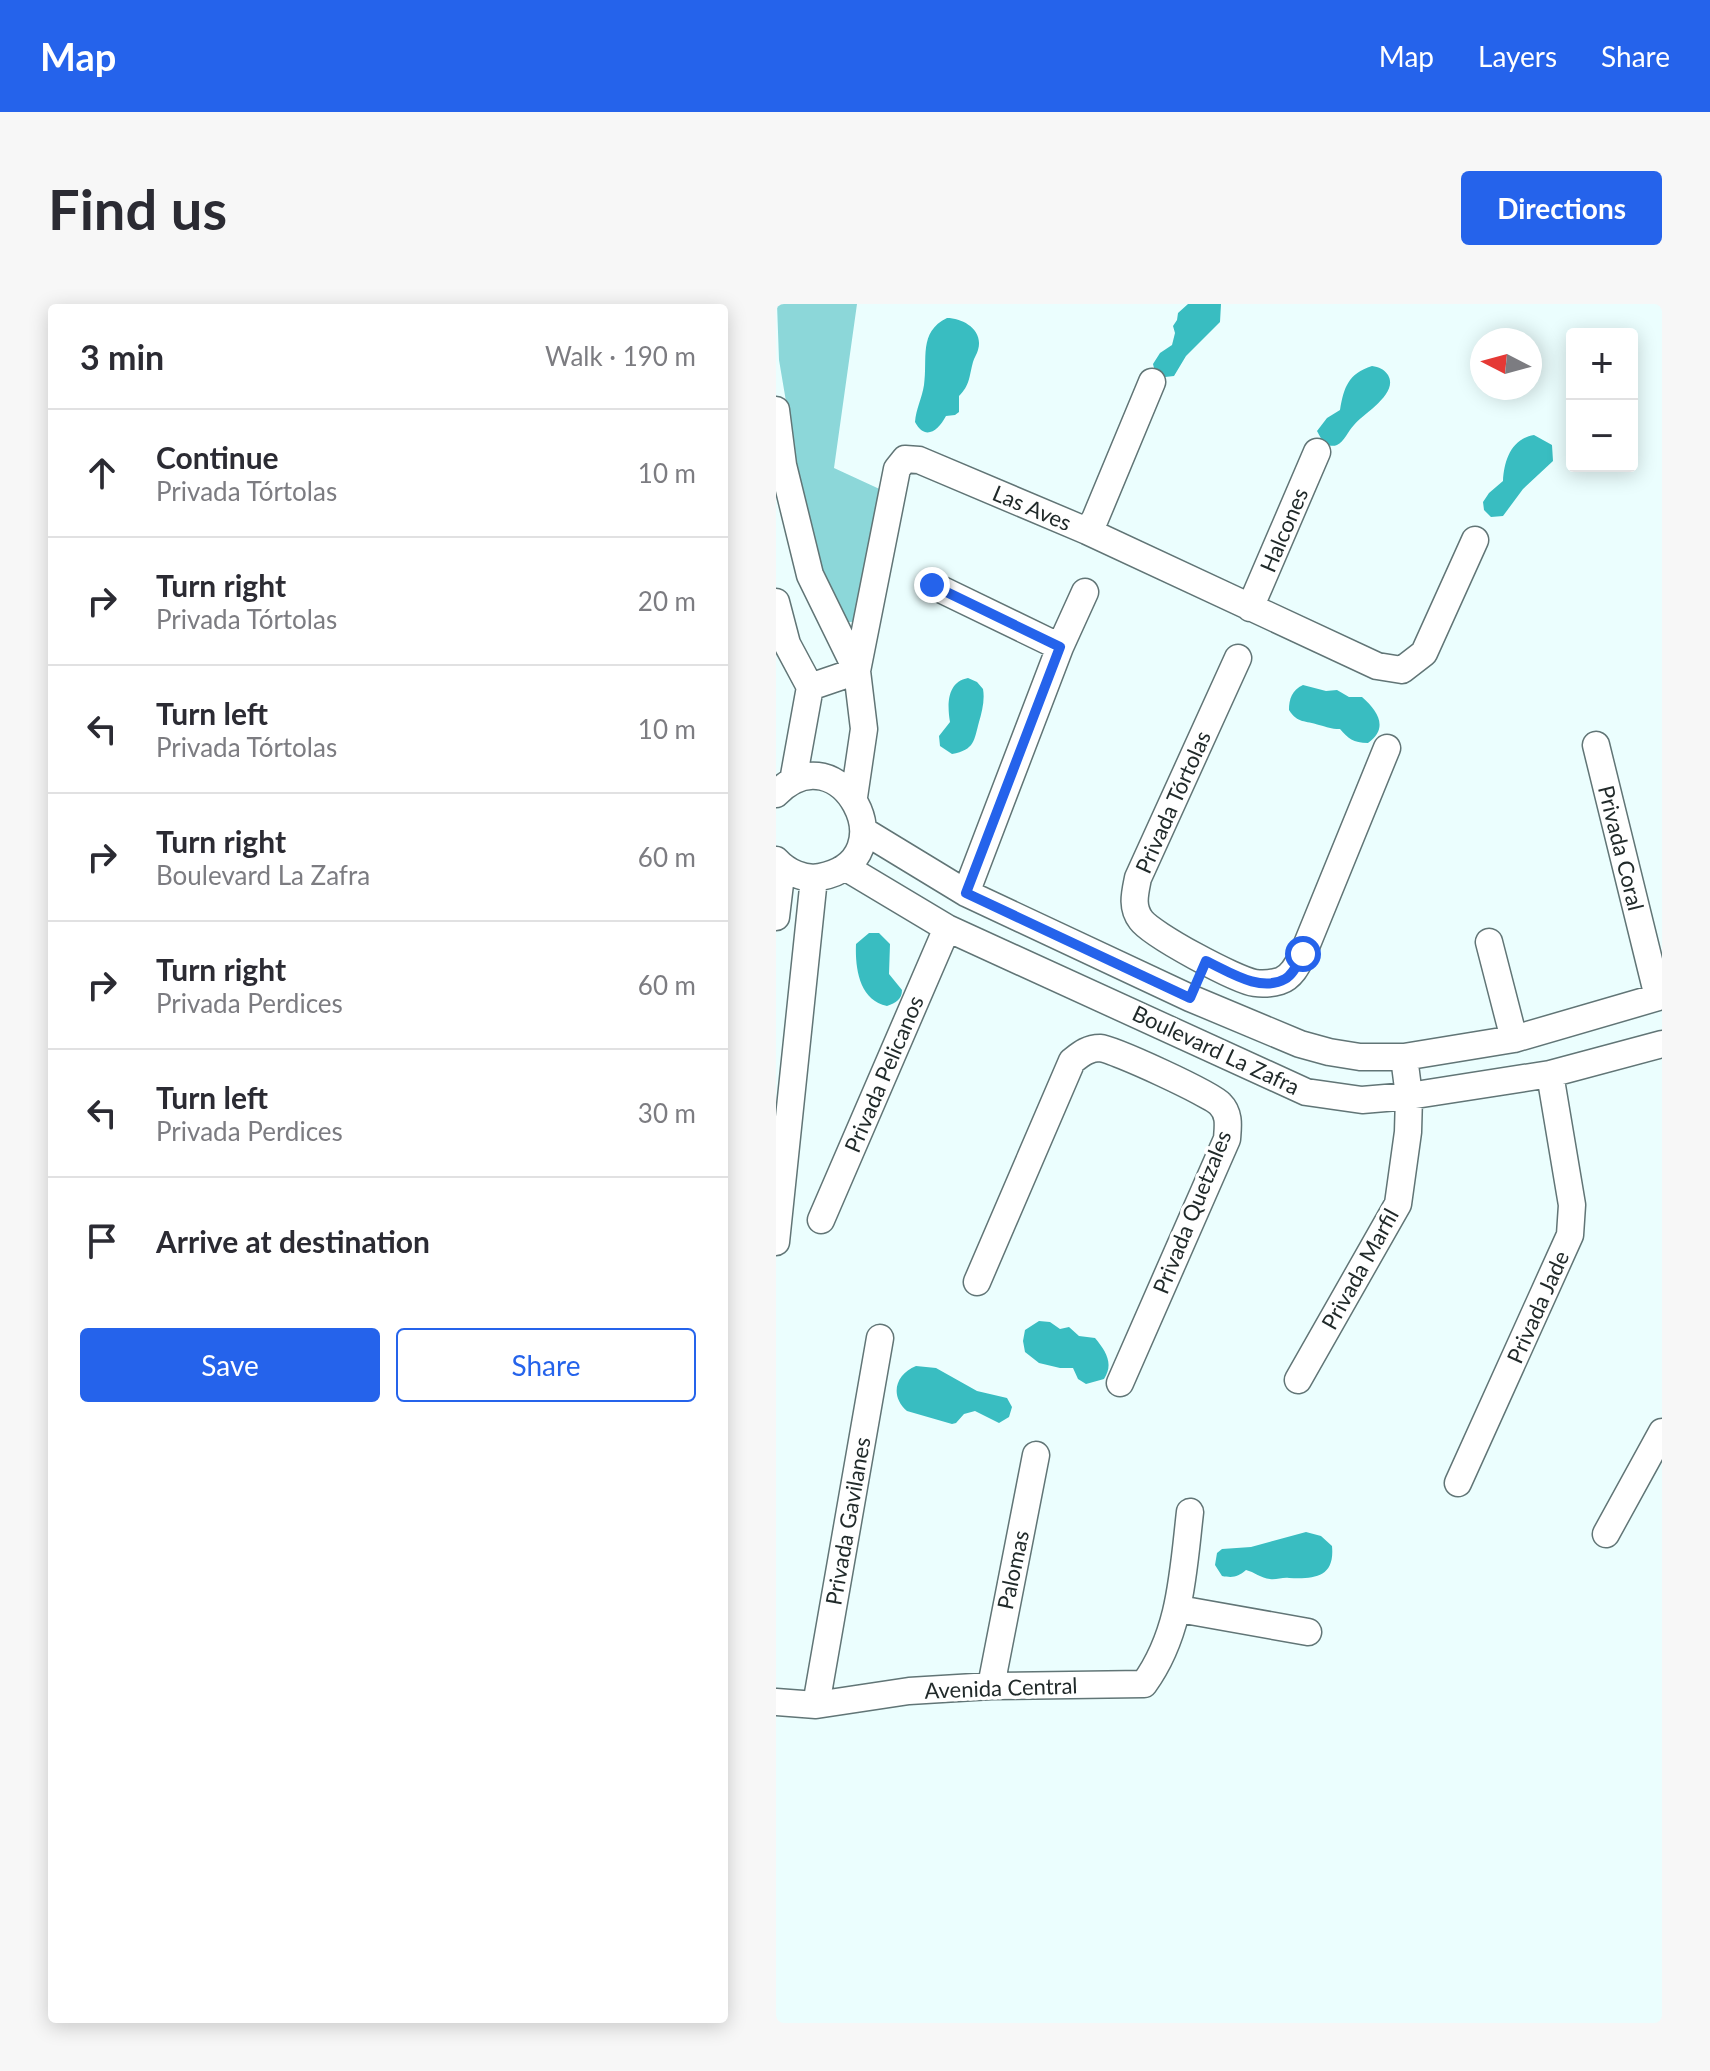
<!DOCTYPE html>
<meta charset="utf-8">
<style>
body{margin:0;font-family:Lato,sans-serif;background:#f7f7f7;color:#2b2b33}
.controls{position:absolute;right:24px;top:24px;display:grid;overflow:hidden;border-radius:8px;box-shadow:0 4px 20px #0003}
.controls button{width:72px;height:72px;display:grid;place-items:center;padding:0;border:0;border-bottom:2px solid #e1e1e2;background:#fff;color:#2b2b33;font:40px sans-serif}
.compass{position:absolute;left:694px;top:24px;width:72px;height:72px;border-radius:50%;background:#fff;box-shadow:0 4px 20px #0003;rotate:276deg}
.stop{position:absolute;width:24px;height:24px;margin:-18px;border:6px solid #2563eb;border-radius:50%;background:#fff}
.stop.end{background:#2563eb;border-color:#fff;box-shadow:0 2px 8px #0008}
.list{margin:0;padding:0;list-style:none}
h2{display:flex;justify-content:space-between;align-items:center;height:104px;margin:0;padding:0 32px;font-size:34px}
h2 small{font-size:26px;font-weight:400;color:#7c7c81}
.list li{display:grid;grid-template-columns:52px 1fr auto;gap:24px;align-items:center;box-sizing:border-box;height:128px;padding:0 32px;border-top:2px solid #e1e1e2}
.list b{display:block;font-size:30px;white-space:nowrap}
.list p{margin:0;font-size:26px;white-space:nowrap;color:#7c7c81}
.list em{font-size:26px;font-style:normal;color:#7c7c81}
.actions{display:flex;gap:16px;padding:24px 32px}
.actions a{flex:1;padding:18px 0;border:2px solid #2563eb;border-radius:8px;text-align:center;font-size:28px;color:#2563eb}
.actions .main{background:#2563eb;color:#fff}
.icon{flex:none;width:44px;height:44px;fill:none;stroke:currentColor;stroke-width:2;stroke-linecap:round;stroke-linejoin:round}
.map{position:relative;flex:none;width:886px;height:1719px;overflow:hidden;border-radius:8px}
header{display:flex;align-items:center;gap:48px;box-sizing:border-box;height:112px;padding:0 40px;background:#2563eb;color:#fff}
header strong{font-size:38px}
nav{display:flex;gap:44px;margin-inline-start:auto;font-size:28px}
.intro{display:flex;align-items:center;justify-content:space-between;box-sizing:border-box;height:192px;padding:0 48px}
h1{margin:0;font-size:56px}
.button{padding:20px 36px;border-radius:8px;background:#2563eb;color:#fff;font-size:28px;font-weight:700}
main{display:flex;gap:48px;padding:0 48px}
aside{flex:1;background:#fff;border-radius:8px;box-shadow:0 4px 20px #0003}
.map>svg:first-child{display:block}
</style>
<header>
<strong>Map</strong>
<nav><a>Map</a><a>Layers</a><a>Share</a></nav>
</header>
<div class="intro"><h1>Find us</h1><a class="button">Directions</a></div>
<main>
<aside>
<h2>3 min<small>Walk · 190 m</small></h2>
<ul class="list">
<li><svg class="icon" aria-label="ahead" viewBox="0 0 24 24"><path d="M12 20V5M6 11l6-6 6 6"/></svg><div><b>Continue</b><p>Privada Tórtolas</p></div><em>10 m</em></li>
<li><svg class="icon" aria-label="right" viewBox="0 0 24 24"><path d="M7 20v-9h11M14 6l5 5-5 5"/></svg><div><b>Turn right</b><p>Privada Tórtolas</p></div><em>20 m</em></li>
<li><svg class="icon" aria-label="left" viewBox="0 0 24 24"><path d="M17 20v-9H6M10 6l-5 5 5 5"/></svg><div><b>Turn left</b><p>Privada Tórtolas</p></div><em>10 m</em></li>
<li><svg class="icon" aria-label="right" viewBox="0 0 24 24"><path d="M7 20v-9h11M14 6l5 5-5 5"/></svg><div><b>Turn right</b><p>Boulevard La Zafra</p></div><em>60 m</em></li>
<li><svg class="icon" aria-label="right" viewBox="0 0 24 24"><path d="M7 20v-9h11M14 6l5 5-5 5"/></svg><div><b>Turn right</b><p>Privada Perdices</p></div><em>60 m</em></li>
<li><svg class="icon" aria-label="left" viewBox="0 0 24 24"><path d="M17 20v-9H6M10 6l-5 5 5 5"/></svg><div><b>Turn left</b><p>Privada Perdices</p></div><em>30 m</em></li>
<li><svg class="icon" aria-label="arrive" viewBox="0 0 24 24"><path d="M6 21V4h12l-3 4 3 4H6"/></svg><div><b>Arrive at destination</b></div></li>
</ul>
<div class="actions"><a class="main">Save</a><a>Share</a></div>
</aside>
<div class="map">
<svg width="886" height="1719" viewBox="0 0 886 1719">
<rect width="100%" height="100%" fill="#ebfefe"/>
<path fill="#8cd7d9" d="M1 0H81L58 164 110 188 81 318H71L42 259 28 204 3 56Z"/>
<path fill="#39bdc1" d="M412 0H445L444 18 410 52 398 72 389 73 379 68 377 60 384 49 396 41 399 29 397 22 401 16 402 9Z
M171 14C187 14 208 26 202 46 201 50 198 54 197 58 193 73 194 81 183 92V108L179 111 170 112C162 127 149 137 139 118 140 105 146 94 148 81 152 55 142 28 171 14Z
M596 62C603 63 608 65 612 71 623 90 588 109 578 121 572 127 568 138 561 141 556 143 553 141 548 140L541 127 551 114 564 106C568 83 572 70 596 62Z
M758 131 776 141 777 157 747 185 727 212 715 213 708 206 707 198 713 189 727 177C728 157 735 135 758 131Z
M192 374 201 378 207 385C209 396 206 408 203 418 198 436 199 446 176 450L164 442 163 432 174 418C171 400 171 378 192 374Z
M527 381 550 387 561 386 573 393H586C602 407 613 424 592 439 577 439 572 434 564 425 554 425 552 423 543 421 529 416 522 420 513 406 513 395 516 386 527 381Z
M93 629H103L114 640 113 670 126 686C126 695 120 699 111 702 83 696 79 664 80 640Z
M263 1017 274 1018 284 1025 293 1023 303 1032 319 1034C330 1047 338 1060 328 1075L310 1080 302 1075 297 1064H284L263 1059 249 1048 247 1037 249 1026Z
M140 1062 160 1064 201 1087 231 1094 236 1103 233 1113 223 1119 199 1107 188 1110 180 1119 176 1120 131 1107C113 1091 120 1070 140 1062Z
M530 1228 545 1232 556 1242C559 1274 538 1275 513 1274 507 1273 500 1276 494 1275 485 1274 478 1268 470 1266 462 1273 457 1274 446 1272L439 1261 441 1249 446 1245 475 1243Z"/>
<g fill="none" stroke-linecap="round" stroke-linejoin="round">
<defs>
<path id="minor" d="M0 106 7 161 34 271 81 367 88 425 78 493
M311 227 319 215 376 78
M156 281 284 343
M0 298 11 340 34 383 17 477
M474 304 541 148
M462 354 362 574C359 589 355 603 365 616 376 631 460 676 479 679 486 680 497 679 504 677 516 673 522 660 527 650L611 444
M34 383 81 367 121 165 129 155 143 156 311 227 601 362 626 366 648 349 699 236
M820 441 882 693
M0 490C63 424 135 556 44 573 28 576 11 568 0 556
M88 527 190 589 414 694 524 740 553 748 584 753H628L738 735 886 692
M69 563 171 624 530 788 586 796 633 792 774 770 886 740
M190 589 284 343 309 288
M0 613 6 563
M713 638 738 735
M45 916 171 624
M0 938 38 574
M201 978 296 757C305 750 312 744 324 744 337 745 435 790 444 800 454 810 452 822 451 835L344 1079
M522 1076 622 900 632 828 633 792 628 753
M682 1179 794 931 796 901 774 770
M830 1230 886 1128
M403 1305 532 1328
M215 1382 260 1151
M0 1398 40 1401 133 1387 215 1382 368 1380C405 1329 407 1269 414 1208
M40 1401 104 1034"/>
</defs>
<use href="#minor" stroke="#617576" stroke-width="29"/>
<use href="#minor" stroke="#fff" stroke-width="26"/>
</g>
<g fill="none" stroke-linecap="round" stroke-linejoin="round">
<path stroke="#2563eb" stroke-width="10" d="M156 281 284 343 190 589 414 694 430 657C452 667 484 689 509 675 518 670 522 658 527 650"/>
</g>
<g text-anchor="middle" stroke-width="7" stroke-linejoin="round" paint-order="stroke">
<g font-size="22" fill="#212a2a" stroke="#fff">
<text transform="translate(256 204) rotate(23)" y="8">Las Aves</text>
<text transform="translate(508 226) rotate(-67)" y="8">Halcones</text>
<text transform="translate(397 498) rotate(-66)" y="8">Privada Tórtolas</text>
<text transform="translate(845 544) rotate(76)" y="8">Privada Coral</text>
<text transform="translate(440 746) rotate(25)" y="8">Boulevard La Zafra</text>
<text transform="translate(108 770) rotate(-67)" y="8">Privada Pelicanos</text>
<text transform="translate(416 908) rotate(-68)" y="8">Privada Quetzales</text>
<text transform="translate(584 965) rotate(-61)" y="8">Privada Marfil</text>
<text transform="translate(762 1003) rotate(-66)" y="8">Privada Jade</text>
<text transform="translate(72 1217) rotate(-80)" y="8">Privada Gavilanes</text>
<text transform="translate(237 1266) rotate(-78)" y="8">Palomas</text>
<text transform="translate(225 1384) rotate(-2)" y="8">Avenida Central</text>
</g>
</g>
</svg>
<div class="controls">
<button>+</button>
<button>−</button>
</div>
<svg class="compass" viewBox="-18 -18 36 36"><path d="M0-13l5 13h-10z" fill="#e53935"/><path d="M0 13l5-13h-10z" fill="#7c7c81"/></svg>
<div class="stop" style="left:527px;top:650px"></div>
<div class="stop end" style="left:156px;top:281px"></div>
</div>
</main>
